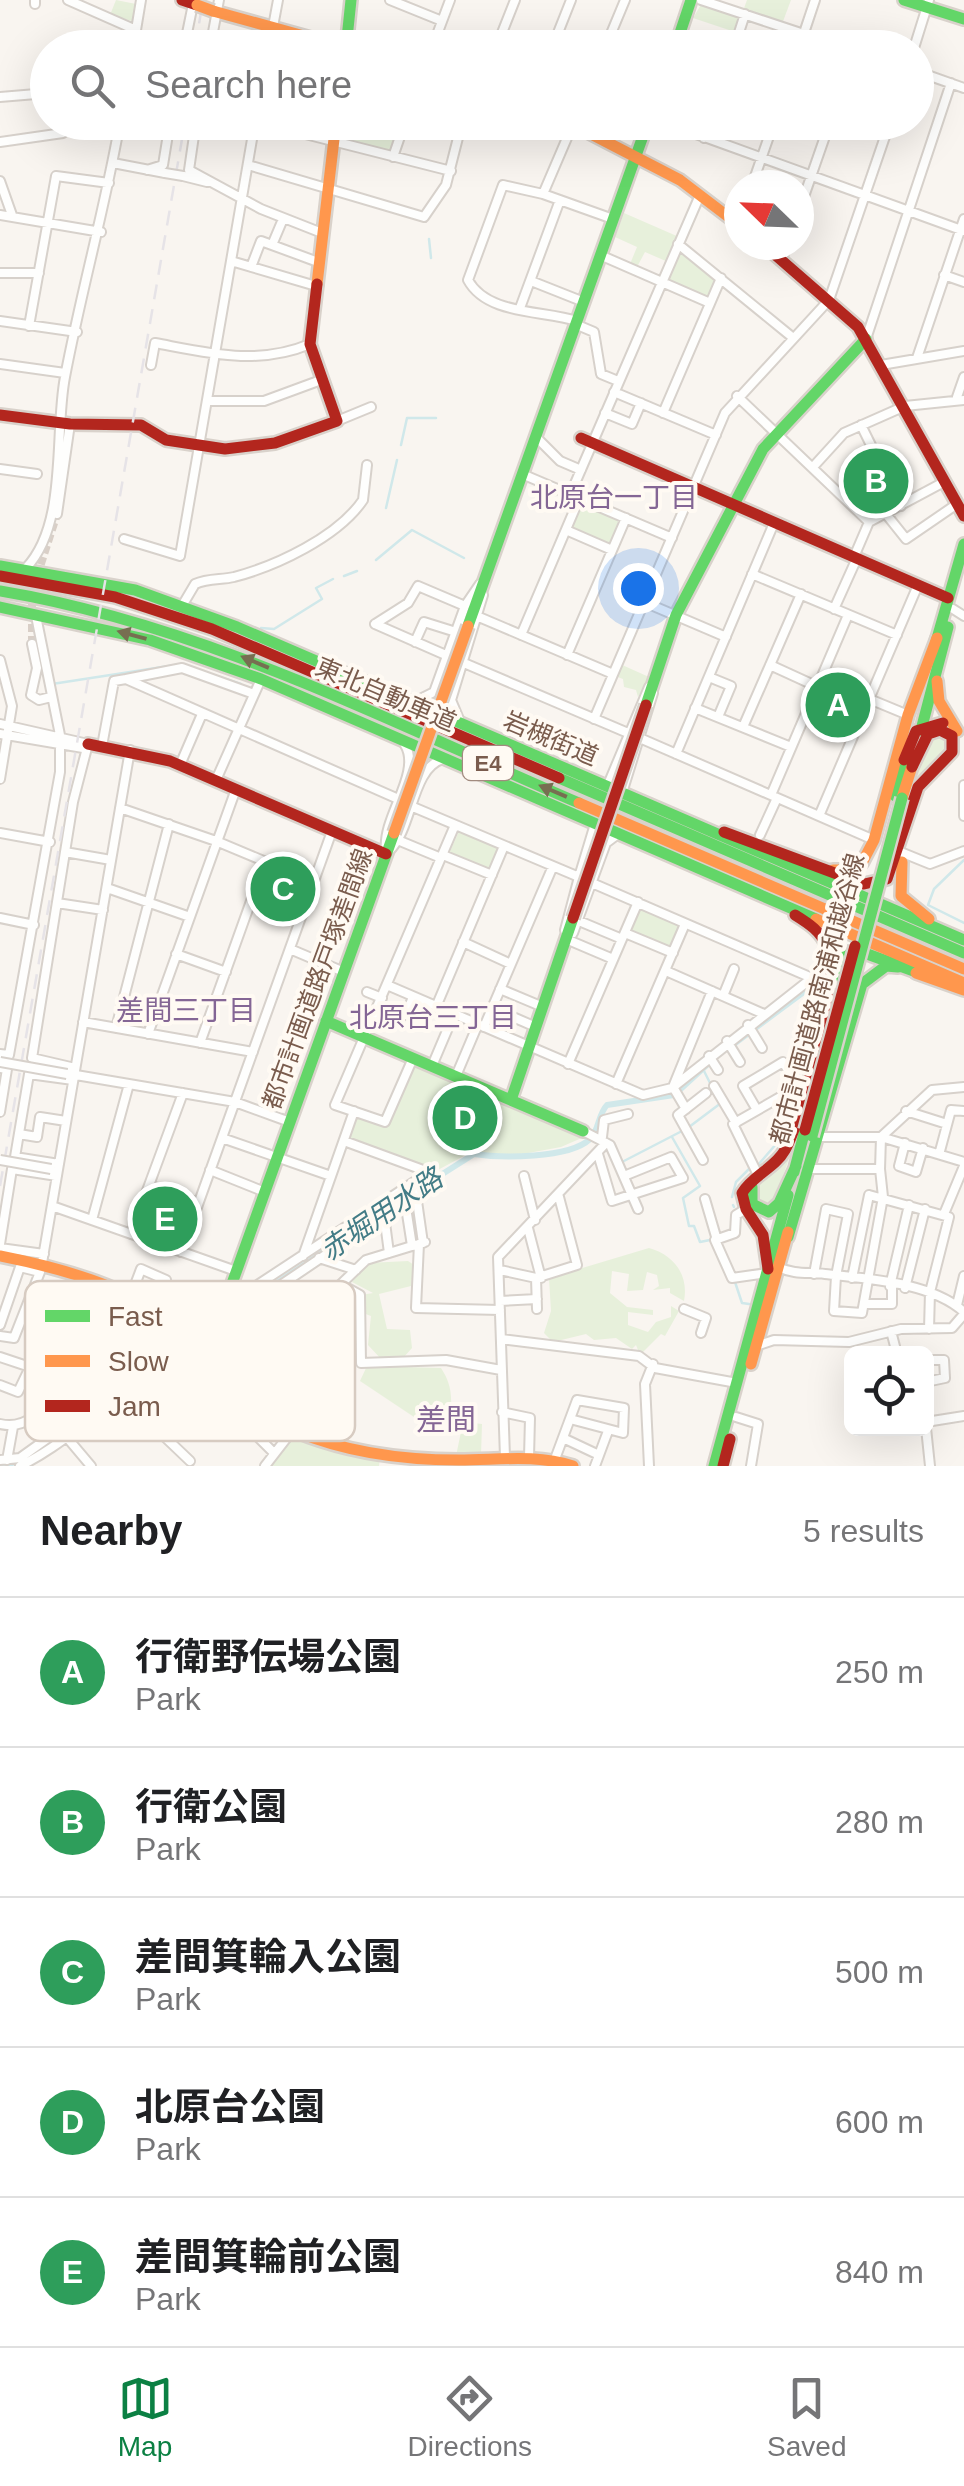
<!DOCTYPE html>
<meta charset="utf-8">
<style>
body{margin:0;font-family:Helvetica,"Noto Sans JP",sans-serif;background:#f2f2f2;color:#202124}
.controls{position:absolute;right:30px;bottom:30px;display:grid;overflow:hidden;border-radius:15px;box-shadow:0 10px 40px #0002}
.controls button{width:90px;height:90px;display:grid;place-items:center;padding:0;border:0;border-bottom:2px solid #e0e0e0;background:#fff;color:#202124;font:50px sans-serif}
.compass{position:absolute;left:724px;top:170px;width:90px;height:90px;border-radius:50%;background:#fff;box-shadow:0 10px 40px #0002;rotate:293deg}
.you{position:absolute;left:638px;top:588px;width:35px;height:35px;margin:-25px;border:8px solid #fff;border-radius:50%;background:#1a73e8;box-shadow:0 0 0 15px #1a73e833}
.badge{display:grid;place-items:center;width:65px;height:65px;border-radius:50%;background:#0b8043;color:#fff;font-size:32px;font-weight:700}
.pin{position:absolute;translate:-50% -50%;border:5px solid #fff;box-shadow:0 2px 10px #0006}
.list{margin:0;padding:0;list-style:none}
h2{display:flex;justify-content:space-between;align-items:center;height:130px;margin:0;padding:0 40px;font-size:42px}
h2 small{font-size:32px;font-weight:400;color:#757577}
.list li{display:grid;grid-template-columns:65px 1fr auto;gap:30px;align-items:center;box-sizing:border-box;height:150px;padding:0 40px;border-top:2px solid #e0e0e0}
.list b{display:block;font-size:38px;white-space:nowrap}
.list p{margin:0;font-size:32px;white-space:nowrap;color:#757577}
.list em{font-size:32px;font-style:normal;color:#757577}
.icon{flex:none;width:55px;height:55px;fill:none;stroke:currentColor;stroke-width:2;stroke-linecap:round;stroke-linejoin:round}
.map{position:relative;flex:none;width:964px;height:1466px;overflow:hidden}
.search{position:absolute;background:#fff;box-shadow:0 10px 40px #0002;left:30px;right:30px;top:30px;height:110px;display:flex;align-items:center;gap:25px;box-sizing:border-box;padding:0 35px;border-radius:55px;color:#757577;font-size:38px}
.sheet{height:880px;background:#fff}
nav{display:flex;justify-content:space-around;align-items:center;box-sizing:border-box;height:140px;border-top:2px solid #e0e0e0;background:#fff;font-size:28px;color:#757577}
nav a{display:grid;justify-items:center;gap:5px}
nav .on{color:#0b8043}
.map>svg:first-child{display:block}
</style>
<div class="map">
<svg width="964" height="1466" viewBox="0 0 964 1466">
<rect width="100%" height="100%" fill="#f9f5f0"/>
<path fill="#e7f0db" d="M116 0 136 4 132 21 110 15Z
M747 0H791L782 24 743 11Z
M702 3 740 16 738 33 693 18Z
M341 123H402L389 151 342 139Z
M624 213 679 237 668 262 645 252 637 267 630 264 637 247 615 237Z
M678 250 715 277 709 298 667 282Z
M879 468 898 500 896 506 868 517 848 498Z
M585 503 619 518 611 547 570 528Z
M620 664 649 677 638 697 636 690 624 687 623 679 615 676Z
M826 683 864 700 856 725 812 706Z
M940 735 948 739V750L907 796 929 740Z
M460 829 498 845 491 871 448 856Z
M269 866 307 882 300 910 259 894Z
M641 907 679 923 671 950 628 930Z
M416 1065 584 1137 561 1147 507 1157 473 1151 436 1171 347 1138 357 1115 387 1125Z
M797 1137 773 1203 766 1207 756 1203 758 1186 783 1163Z
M153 1190 195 1208 177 1248 136 1231Z
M649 1248C674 1255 689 1275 684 1301L670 1293V1288L653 1290 659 1286 657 1275 647 1272 643 1290 627 1291 629 1274 612 1271 610 1293 627 1307 653 1310V1315L628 1312V1325L648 1332 656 1322 671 1317V1306L679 1311 665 1336 661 1334 640 1355 636 1345 632 1349 616 1338 594 1340 586 1334 553 1342 544 1333 551 1311 549 1278Z
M408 1261 414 1265 411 1286 379 1294 387 1329 410 1330 412 1348 403 1358 382 1360 368 1345 371 1316 363 1313 361 1295 373 1293 352 1282 368 1263Z
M367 1366 441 1368C448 1379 452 1389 451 1406H445L443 1424 417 1419 360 1381Z
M473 1423 482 1424 481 1455 456 1456 462 1427Z
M290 1438 380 1458 379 1466H269Z"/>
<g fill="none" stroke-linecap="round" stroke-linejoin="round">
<path stroke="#d0e8ea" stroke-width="2.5" d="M429 239 431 258
M401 445 407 418H436
M386 508 397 460
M376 560 412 530 464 558
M344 576 357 571
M261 628 274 629 322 599 316 588 333 579
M204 672 241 684
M52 684 182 664
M964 860 934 889 928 905 964 923
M807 989 810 993
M807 1039 810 995
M802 1058 805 1046
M703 1069 712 1087
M798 1076 801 1065
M793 1095 796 1084
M689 1127 721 1103
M672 1137 700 1186 683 1198 689 1226H694L700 1242 710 1240
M622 1162 682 1131
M758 1165 777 1143 791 1103
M732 1197 736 1182 749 1169
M733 1205 734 1207
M735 1282 742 1303 749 1304"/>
<path stroke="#d0e8ea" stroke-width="6" d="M727 1049 813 985
M417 1190 474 1154C500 1158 569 1159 590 1139 599 1131 598 1114 607 1105L674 1095 709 1063
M203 1332 373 1219
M0 1464C45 1465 84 1414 123 1394"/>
<path stroke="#d9cfc7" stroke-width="8" stroke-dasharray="8 4" stroke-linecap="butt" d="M37 576 57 514
M32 644V594"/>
<defs>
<path id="street" d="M35 0V4
M68 0 136 30
M390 0 442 21
M701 0 846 48
M133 48 141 0
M184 48 193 4
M210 48 219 0
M269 48 278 0
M432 48 450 0
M496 48 515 0
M552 48 571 0
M605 48 625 0
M734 48 745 14
M799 48 815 0
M914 48 929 0
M916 71 964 88
M0 97 48 93
M196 122 189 170 261 209 322 233
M258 122 451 171
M663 122 964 231
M704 138 709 122
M0 142 63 133 65 122
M393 157 405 122
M113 163 165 173
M248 165 424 217 446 185 462 122
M147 170 163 165 170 122
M183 176 207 182
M0 181 12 215
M752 185 774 122
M543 194 573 124
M799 211 830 122
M0 215 101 232
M678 244 792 337
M272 245 283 219
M600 255 710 303
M782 259 787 245
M231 261 316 286
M251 267 261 241 318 262
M0 273H39
M944 275 964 282
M531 281 584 302
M520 308 560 200
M0 321 77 332
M577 321C542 310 487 315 468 280L503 185 543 194 613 219
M575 324 594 332 601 374 618 381
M29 326 56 176 109 183
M866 339 951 83
M917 358 964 219
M0 364 65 373
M151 365 155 343C209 353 258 366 310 344
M881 365 964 351
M614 392 716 435
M737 396 869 522
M957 397 964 377
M207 401H264L321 380
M605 413 632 424 641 403
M663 413 721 278
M337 421 371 407
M861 425 901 506
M535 436 560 461 581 470
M813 467 844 433 905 406 964 400
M0 469 37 474
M522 474 672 538
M570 495 700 195
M845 497 881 464
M57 514 70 424
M886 514 906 539 957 504
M566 530 612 550
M124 539 180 556 255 122
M854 557 869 522 944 482
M26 568C68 524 54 433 65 377 81 292 105 208 120 122
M752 574 897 635
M644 602 726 637
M182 606 195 584C208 578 221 580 234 577 276 566 338 537 363 500L367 465
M834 609 857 558
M953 609 964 616
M479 617 613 674
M375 624 408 603 418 586 465 606
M375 624 448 656
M521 635 579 499
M415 642 424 622 456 632
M32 644 37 668 31 695 39 700 51 697
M567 655 626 518
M0 660 12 706 0 779
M464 663 628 733
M770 665 818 687
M709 677 731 686 718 717
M126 679 182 668 254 694
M821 679 908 715
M414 702 434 692 465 606 480 584
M695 708 791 747
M808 708 857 729
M459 719 451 700 483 595
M594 719 725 413 829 300 890 122
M0 724 88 744
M743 727 801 594
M0 734 83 748 88 744
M642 739 874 840
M102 746 114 681 126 679 396 798
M676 754 774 523
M180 765 202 714
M216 780 261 679
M964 785V816
M607 787 649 687
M622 793 653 693
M771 795 848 615
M413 807 579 877 565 930
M120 808 216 841 314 882
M819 816 918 585
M0 833 50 842
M760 835 777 798
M400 841 441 858
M386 850C382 817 422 773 405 745
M389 851C413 829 411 768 443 759
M65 852 111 860
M903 853 930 864 964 851
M443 855 492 875
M579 877 595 824
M107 888 190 917
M254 894 303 914
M57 903 103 910
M0 918 34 925
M579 921 622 939
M573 933 606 843 618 834
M625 933 673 953
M566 939 613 959
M463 942 511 964
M290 949 344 972
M176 954 226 972
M666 971 764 1014
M387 985 643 1095 672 1088 812 978 592 883
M500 989 543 1007
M367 992 382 998
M723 996 734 969
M436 1007 504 846
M492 1008 536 1027
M406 1015 413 997
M83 1022 253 1052
M748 1025 762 1048
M484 1027 553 866
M116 1028 169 824
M148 1034 236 789
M727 1041 740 1062
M200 1043 265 862
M0 1054 9 1055 60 772V735L36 616
M709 1056 718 1070
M413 1058 385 1122 335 1105 455 825
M568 1064 638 902
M432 1066 454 1014
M0 1068 7 1069 0 1112
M75 1068 32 1058 73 802 88 744
M70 1074 235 1102 290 1122
M456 1076 478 1024
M616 1084 685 924
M714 1086 736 1123
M686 1109 673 1087 712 991
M757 1110 743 1086 783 1062 795 1081 805 1083
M906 1111 947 1124
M583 1131 610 1145 638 1209
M19 1134 37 1137 40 1117 66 1121
M602 1137 604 1120 628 1114
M820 1137H881L932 1090 964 1087
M222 1138 331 1176
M905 1143 899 1166 916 1172 923 1148
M940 1151 951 1110 964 1111
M598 1154 612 1201 683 1178 671 1157 624 1176
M703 1160 678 1115 706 1093
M59 1164 15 1157 29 1074 73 1080
M811 1169H880L883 1197 862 1313 834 1311 836 1276 848 1214 826 1209 814 1274
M880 1169 881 1137 964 1162
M210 1170 265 1192
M758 1175 733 1124 782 1096 800 1104
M524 1176 535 1220
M149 1185 198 1203
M416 1194 423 1243
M705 1199 717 1240
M405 1201 412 1246
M52 1206 236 1271
M746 1209 736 1215 735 1233 715 1240 732 1278 767 1273
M944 1214 964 1166
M384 1215 389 1253
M92 1220 129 1084
M528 1228 541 1278
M131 1234 183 1093
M0 1244 12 1169 57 1176
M419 1244 416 1308 500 1310
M0 1248 44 1254
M181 1252 332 831
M303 1256 354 1111
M319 1258 356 1270
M778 1267C795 1275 808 1272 825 1274 868 1279 931 1282 964 1312
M500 1270 536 1278 577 1265 559 1197
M536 1278 537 1309
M852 1278 869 1195 949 1217 930 1292 929 1329
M342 1285 360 1295 361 1363 446 1360 501 1370
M890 1286 909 1205
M905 1288 925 1209
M130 1298 141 1269 166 1280 153 1309
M500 1301 537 1299
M864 1304H892V1286
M957 1305 964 1276
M221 1309 423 1176V1170L344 1141
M684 1309 706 1318 701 1333
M312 1312 366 1260 425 1242
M0 1325 20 1267 40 1272 42 1263 130 750
M891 1331 897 1354
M0 1336 14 1338 40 1272
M501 1339 639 1356 655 1368 737 1383
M756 1346 774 1340 849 1342 901 1329 952 1328 964 1314
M0 1357 30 1367 18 1392 0 1385
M926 1360H944L945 1378 926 1382
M243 1388 228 1407 274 1453
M246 1391 267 1370 279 1383 259 1404
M124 1398 190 1461
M502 1412 530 1418 529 1457
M736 1417 758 1424 751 1466
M926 1422 964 1416
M0 1424C30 1431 45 1405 61 1384L92 1408
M926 1428 930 1466
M289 1429 314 1394
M64 1434 91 1466
M563 1438 599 1455
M505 1457 498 1257 606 1143
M555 1459 577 1400 624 1408 623 1433 570 1419
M0 1460 20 1458 108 1395 158 1370 179 1353 190 1333
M7 1460 13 1427
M20 1466C53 1450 80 1426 111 1405 143 1384 174 1374 198 1341L423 1189
M265 1466 292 1431
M595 1466 608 1431
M649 1466 645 1384 653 1364"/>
<path id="fast" d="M904 0 964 19
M346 48 351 0
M675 48 691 0
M0 566 135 590 237 627 964 940
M0 591C204 625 390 722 579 803
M0 607 150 640 261 679 816 919
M468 626 648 122
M936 642 964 544
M646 705 676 615 763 449 866 339
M921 730 948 627
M559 778 964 953
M895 796 905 756
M835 976 844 956 859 951 922 974
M326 1021 583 1131
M511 1100 573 918
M794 1172 805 1130
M752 1187V1204L769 1212 779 1203 796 1166
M788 1237 862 984 886 966 898 967
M190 1333 225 1303 394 833
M714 1466 788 1195"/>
<path id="slow" d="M213 11 347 48
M568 122 680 180 739 225
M317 284 336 122
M937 681 939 701 957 731
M902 798 913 763
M579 803 964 969
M902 862 901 896 929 919
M833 870H848L862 863 874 840 908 715 937 638
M816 919 964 983
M916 973 964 990
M0 1256C71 1270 147 1292 201 1343 232 1373 253 1414 295 1431 345 1452 405 1460 459 1460 499 1460 535 1454 573 1466
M751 1364 788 1232"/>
<path id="jam" d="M182 0 197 5
M764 245 858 327 964 516
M0 415 70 424 141 425 166 440 225 449 275 443 337 421 310 344 317 284
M581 438 948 598
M0 576 115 597 212 629 559 778
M88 744 170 761 386 854
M904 760 916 731 943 723
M724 832 864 884 887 879 918 787 952 752V736L940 730 928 734 912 767
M768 1269 763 1235 746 1209 742 1193C753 1175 775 1168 785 1150 803 1119 838 978 827 947 822 932 808 923 795 915
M723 1466 730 1439"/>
</defs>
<use href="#street" stroke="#d7d1cb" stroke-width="12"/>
<use href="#fast" stroke="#d9d2cb" stroke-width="16"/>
<use href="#slow" stroke="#d9d2cb" stroke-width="16"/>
<use href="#jam" stroke="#d9d2cb" stroke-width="16"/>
<use href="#street" stroke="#fefefd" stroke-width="8"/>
<use href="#fast" stroke="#63d668" stroke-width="11"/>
<use href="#slow" stroke="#ff974d" stroke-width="11"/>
<use href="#jam" stroke="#b3261e" stroke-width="11"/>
<path stroke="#e6e3e7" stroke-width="2.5" stroke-dasharray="15 10" stroke-linecap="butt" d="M195 48 203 0
M0 1186 185 122"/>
<defs>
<path id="street-bridge" d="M165 173 183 176
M0 1062 67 1074
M0 1160 51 1169"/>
<path id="fast-bridge" d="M812 1136 902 798"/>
<path id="slow-bridge" d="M197 5 213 11
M394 833 468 626"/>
<path id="jam-bridge" d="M573 918 646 705
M805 1130 855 946"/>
</defs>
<use href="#street-bridge" stroke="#d7d1cb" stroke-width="12" stroke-linecap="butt"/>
<use href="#fast-bridge" stroke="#d9d2cb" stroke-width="16" stroke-linecap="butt"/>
<use href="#slow-bridge" stroke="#d9d2cb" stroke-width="16" stroke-linecap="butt"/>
<use href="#jam-bridge" stroke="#d9d2cb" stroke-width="16" stroke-linecap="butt"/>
<use href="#street-bridge" stroke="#fefefd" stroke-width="8"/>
<use href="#fast-bridge" stroke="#63d668" stroke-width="11"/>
<use href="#slow-bridge" stroke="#ff974d" stroke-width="11"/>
<use href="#jam-bridge" stroke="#b3261e" stroke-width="11"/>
</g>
<defs><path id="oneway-solid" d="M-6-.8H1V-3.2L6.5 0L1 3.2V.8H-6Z" transform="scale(2.5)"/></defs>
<g fill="#776e51">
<use href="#oneway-solid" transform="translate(132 635) rotate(-165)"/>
<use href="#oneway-solid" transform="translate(255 662) rotate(-157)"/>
<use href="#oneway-solid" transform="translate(553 791) rotate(-157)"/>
</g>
<g text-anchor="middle" stroke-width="8" stroke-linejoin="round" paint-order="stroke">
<rect fill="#fffaf3" stroke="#a28b7f" stroke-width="2.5" x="463" y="746" width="50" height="34" rx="8"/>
<g font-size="22" font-weight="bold" fill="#7a5c4d">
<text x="488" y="771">E4</text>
</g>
<g font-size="25" fill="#7a5c4d" stroke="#fffaf3">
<text transform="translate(386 694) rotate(23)" y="9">東北自動車道</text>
<text transform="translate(551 738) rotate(23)" y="9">岩槻街道</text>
<text transform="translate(317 979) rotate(-70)" y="9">都市計画道路戸塚差間線</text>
<text transform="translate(817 999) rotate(-75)" y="9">都市計画道路南浦和越谷線</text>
</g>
<g font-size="28" fill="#846695" stroke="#fffaf3">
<text x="614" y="507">北原台一丁目</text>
<text x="186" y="1020">差間三丁目</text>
<text x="433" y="1027">北原台三丁目</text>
</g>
<g font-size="28" font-style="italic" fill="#437c86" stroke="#fffaf3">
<text transform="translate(381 1214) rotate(-34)" y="10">赤堀用水路</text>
</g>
<g font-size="30" fill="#846695" stroke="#fffaf3">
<text x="446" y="1430">差間</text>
</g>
</g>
<rect x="25" y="1281" width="330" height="160" rx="15" fill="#fffaf3" stroke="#d7cbc1" stroke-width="2.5"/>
<rect x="45" y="1310" width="45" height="12" fill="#63d668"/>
<rect x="45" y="1355" width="45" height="12" fill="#ff974d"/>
<rect x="45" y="1400" width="45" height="12" fill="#b3261e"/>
<g font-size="28" fill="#7a5c4d">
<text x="108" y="1326">Fast</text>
<text x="108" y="1371">Slow</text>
<text x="108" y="1416">Jam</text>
</g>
</svg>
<div class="controls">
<button><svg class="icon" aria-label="locate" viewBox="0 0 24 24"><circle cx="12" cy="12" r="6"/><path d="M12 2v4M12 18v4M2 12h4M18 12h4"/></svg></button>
</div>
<svg class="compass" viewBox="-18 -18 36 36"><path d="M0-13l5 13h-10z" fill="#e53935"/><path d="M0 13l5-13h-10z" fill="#757577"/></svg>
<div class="you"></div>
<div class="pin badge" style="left:838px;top:705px;background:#2e9e5b">A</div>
<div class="pin badge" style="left:876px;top:481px;background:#2e9e5b">B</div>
<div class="pin badge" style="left:283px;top:889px;background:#2e9e5b">C</div>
<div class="pin badge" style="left:465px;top:1118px;background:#2e9e5b">D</div>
<div class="pin badge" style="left:165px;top:1219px;background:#2e9e5b">E</div>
<div class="search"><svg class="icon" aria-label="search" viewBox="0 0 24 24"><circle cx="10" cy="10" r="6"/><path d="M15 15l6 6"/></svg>Search here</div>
</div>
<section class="sheet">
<h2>Nearby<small>5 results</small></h2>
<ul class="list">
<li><span class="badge" style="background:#2e9e5b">A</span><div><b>行衛野伝場公園</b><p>Park</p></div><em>250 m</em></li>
<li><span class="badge" style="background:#2e9e5b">B</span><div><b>行衛公園</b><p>Park</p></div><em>280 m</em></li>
<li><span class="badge" style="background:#2e9e5b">C</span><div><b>差間箕輪入公園</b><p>Park</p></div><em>500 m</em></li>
<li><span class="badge" style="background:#2e9e5b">D</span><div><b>北原台公園</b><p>Park</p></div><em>600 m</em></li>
<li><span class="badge" style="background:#2e9e5b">E</span><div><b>差間箕輪前公園</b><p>Park</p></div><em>840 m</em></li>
</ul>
</section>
<nav>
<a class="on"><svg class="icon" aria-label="map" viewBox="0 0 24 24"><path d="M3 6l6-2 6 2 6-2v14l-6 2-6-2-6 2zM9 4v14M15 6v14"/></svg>Map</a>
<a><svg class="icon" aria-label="directions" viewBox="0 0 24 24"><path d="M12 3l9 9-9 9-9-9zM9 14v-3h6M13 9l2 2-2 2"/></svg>Directions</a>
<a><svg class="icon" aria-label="saved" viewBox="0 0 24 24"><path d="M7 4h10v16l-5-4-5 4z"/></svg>Saved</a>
</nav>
